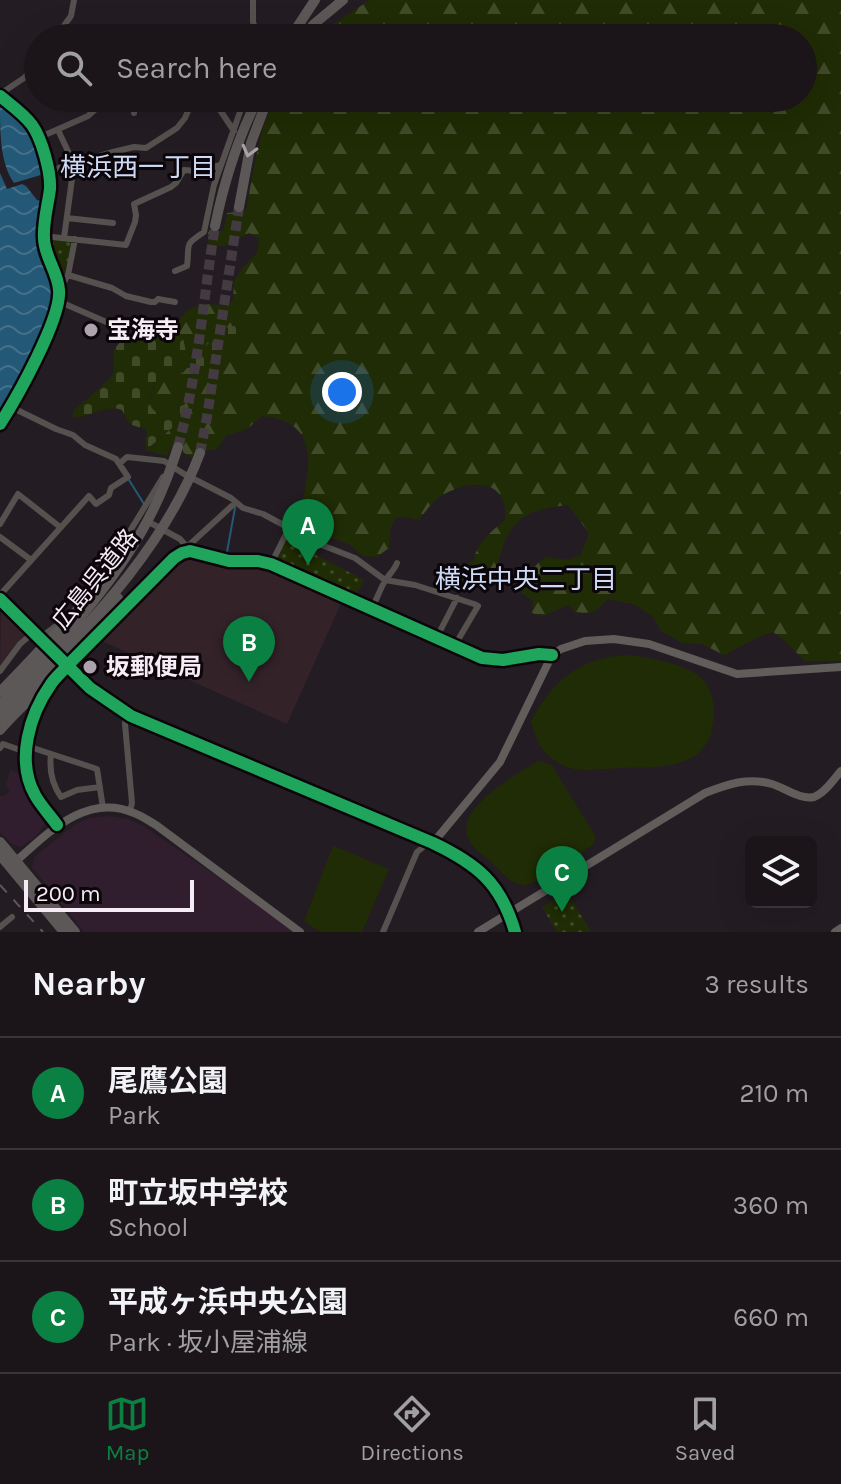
<!DOCTYPE html>
<meta charset="utf-8">
<style>
body{margin:0;font-family:Karla,"Noto Sans JP",sans-serif;background:#241e23;color:#f1f3f6}
.controls{position:absolute;right:24px;bottom:24px;display:grid;overflow:hidden;border-radius:12px;box-shadow:0 8px 32px #0002}
.controls button{width:72px;height:72px;display:grid;place-items:center;padding:0;border:0;border-bottom:2px solid #393439;background:#1b151a;color:#f1f3f6;font:40px sans-serif}
.scale{position:absolute;left:24px;bottom:20px;width:170px;box-sizing:border-box;padding-left:8px;border:4px solid #f6ecf5;border-top:0;font-size:22px;line-height:28px;white-space:nowrap;color:#f6ecf5;-webkit-text-stroke:6px #0c060b;paint-order:stroke}
.you{position:absolute;left:342px;top:392px;width:28px;height:28px;margin:-20px;border:6px solid #fff;border-radius:50%;background:#1a73e8;box-shadow:0 0 0 12px #1a73e833}
.badge{display:grid;place-items:center;width:52px;height:52px;border-radius:50%;background:#0b8043;color:#fff;font-size:26px;font-weight:700}
.pin{position:absolute;translate:-50% -66px;filter:drop-shadow(0 2px 4px #0008)}
.pin::after{content:'';position:absolute;top:42px;width:28px;height:24px;background:inherit;clip-path:polygon(0 0,100% 0,50% 100%)}
.list{margin:0;padding:0;list-style:none}
h2{display:flex;justify-content:space-between;align-items:center;height:104px;margin:0;padding:0 32px;font-size:34px}
h2 small{font-size:26px;font-weight:400;color:#a09fa2}
.list li{display:grid;grid-template-columns:52px 1fr auto;gap:24px;align-items:center;box-sizing:border-box;height:112px;padding:0 32px;border-top:2px solid #393439}
.list b{display:block;font-size:30px;white-space:nowrap}
.list p{margin:0;font-size:26px;white-space:nowrap;color:#a09fa2}
.list em{font-size:26px;font-style:normal;color:#a09fa2}
.icon{flex:none;width:44px;height:44px;fill:none;stroke:currentColor;stroke-width:2;stroke-linecap:round;stroke-linejoin:round}
.map{position:relative;flex:none;width:841px;height:932px;overflow:hidden}
.search{position:absolute;background:#1b151a;box-shadow:0 8px 32px #0002;left:24px;right:24px;top:24px;height:88px;display:flex;align-items:center;gap:20px;box-sizing:border-box;padding:0 28px;border-radius:44px;color:#a09fa2;font-size:30px}
.sheet{height:440px;background:#1b151a}
nav{display:flex;justify-content:space-around;align-items:center;box-sizing:border-box;height:112px;border-top:2px solid #393439;background:#1b151a;font-size:22px;color:#a09fa2}
nav a{display:grid;justify-items:center;gap:4px}
nav .on{color:#0b8043}
.map>svg:first-child{display:block}
</style>
<div class="map">
<svg width="841" height="932" viewBox="0 0 841 932">
<defs>
<pattern id="grass-dots" width="8" height="8" patternUnits="userSpaceOnUse" patternTransform="scale(2)"><rect width="8" height="8" fill="#202c05"/><path d="M2 2h.1M6 6h.1" fill="none" stroke="#414b2a" stroke-width="1.8" stroke-linecap="round"/></pattern>
<pattern id="forest-firs" width="22" height="20" patternUnits="userSpaceOnUse" patternTransform="scale(2)"><rect width="22" height="20" fill="#202c05"/><path d="M5 1l3.5 6h-7zM16 11l3.5 6h-7z" fill="#414b2a"/></pattern>
<pattern id="cemetery-stones" width="16" height="16" patternUnits="userSpaceOnUse" patternTransform="scale(2)"><rect width="16" height="16" fill="#202c05"/><path d="M2 7V4a2 2 0 0 1 4 0v3zM10 15v-3a2 2 0 0 1 4 0v3z" fill="#414b2a"/></pattern>
<pattern id="water-waves" width="16" height="10" patternUnits="userSpaceOnUse" patternTransform="scale(2)"><rect width="16" height="10" fill="#235876"/><path d="M0 5q4-4 8 0t8 0" fill="none" stroke="#44708a"/></pattern>
</defs>
<rect width="100%" height="100%" fill="#241c23"/>
<path fill="#301e2e" d="M10 770 20 774 29 796 45 822 44 826 36 836 21 847 12 844 0 832V796H4L10 791 6 786Z
M109 816 128 819 145 827 298 932H84L32 867 35 856 76 824 90 818Z"/>
<path fill="#332329" d="M184 558 204 560 222 566 266 569 342 601 287 724 100 640 178 561Z
M1 607 27 631V635L19 641 0 667Z"/>
<path fill="url(#grass-dots)" d="M46 237 73 240 69 266H65L64 274 60 278 58 277Z
M291 531 308 541 305 551 316 555 364 580 354 598 273 563Z
M567 892 591 932H557L542 907Z"/>
<path fill="url(#forest-firs)" d="M370 0H841V661H805L785 641 773 632C755 637 741 647 724 655L702 644 683 643 661 631 652 616 634 604 607 599C596 613 593 614 575 612L568 605 543 616 532 613 533 601 522 593C523 575 532 568 546 557L567 560 581 555 589 533 568 505C533 509 512 515 501 552 497 564 497 572 489 581H463L455 578 454 573 474 560C477 542 491 532 505 520 509 477 469 479 441 496 432 502 425 512 419 520L406 517 395 518 390 531 389 548 378 556 369 557 361 555 351 545 310 530C308 527 306 523 305 519 300 502 307 485 308 469 311 435 295 419 262 416L247 429 227 435 216 450H206L198 448 191 458 183 452V443L174 442 167 456 146 450 187 415 188 407 174 409 162 416C143 406 149 393 159 377L180 376 187 368 200 367 225 328 206 346 192 354 186 352 183 338 179 332 170 331C192 305 191 301 227 306L233 300 234 281 244 266 257 253 259 238 249 233 224 246 209 245 208 232 223 231 227 213 246 211 254 166 263 127 276 98H803V38H315L322 31Z"/>
<path fill="url(#cemetery-stones)" d="M235 326 238 335 236 346C228 350 226 354 220 359 211 366 198 367 187 368L170 385 158 378C148 393 143 406 162 416L183 405 189 407 187 415 146 450 145 438 148 434 145 428C129 426 129 424 122 410 105 404 90 417 73 418V411L100 388 114 373 113 351 124 337 137 333 147 334 179 332 183 338 186 352 192 354 206 346 225 328Z"/>
<path fill="#202c05" d="M626 655C645 656 678 663 695 673 714 684 717 712 711 731L712 734C707 745 699 755 687 760 666 769 640 767 618 768 606 769 593 771 581 770 572 769 564 767 557 762 541 753 535 737 531 721 553 681 579 658 626 655Z
M538 761 551 764 596 837 593 845C580 853 536 885 524 885 511 885 498 868 489 860 482 854 472 847 468 838 455 807 518 774 538 761Z
M333 846 389 869 362 932H320L304 921Z"/>
<path fill="url(#water-waves)" d="M0 105 28 129 44 174 14 183C0 163 0 132 0 105Z
M0 173 7 189 22 184 26 186 37 200 42 201C40 217 36 234 40 250 44 264 53 276 54 291 56 316 15 392 0 415Z"/>
<g fill="none" stroke-linecap="round" stroke-linejoin="round">
<path stroke="#235876" stroke-width="2" d="M129 480 144 504
M227 552 235 508"/>
<path stroke="#443b42" stroke-width="10" stroke-dasharray="10 5" stroke-linecap="butt" d="M178 447C198 374 203 300 215 226
M200 453 207 417 239 207"/>
<path stroke="#54514f" stroke-width="6" d="M253 0V22L259 38
M55 38 71 16 74 0
M0 94 24 78 38 63
M129 98 134 106V113
M212 98 234 131
M58 130 74 164 64 238
M38 138 88 116 108 98
M50 173 59 168 113 152 134 147 146 148 177 128 185 118 188 111 185 98
M67 218 113 223
M43 236 126 245 135 222 136 215 134 204 171 187 176 183 184 170 196 171 221 165
M175 271 187 266C190 243 183 246 204 232L214 185 245 98
M68 275 112 288 126 296 151 302H155L158 299 175 302
M59 290 68 275 75 239
M58 301 111 324
M120 463 127 457 164 461 184 474 231 498 243 508 263 514 319 544 355 558 385 580 415 585 474 604 478 606 455 645
M147 521 180 539 187 547
M0 524 18 494 60 527
M0 537 31 560
M187 552V547L235 503
M271 564 289 528
M0 595 89 496 96 504 109 495 111 488 128 477 116 459 85 445 73 435 56 429 11 407
M0 599 40 638
M78 604 116 554 163 477
M372 608C377 599 380 589 385 581 389 574 394 571 397 563
M437 637 457 598
M40 638 56 626
M0 671 20 644 34 632
M126 713 125 724 132 803 130 811
M0 748 3 744 20 750 33 748 97 769 103 808
M51 754C49 770 52 784 61 797L77 790 100 787
M0 927 12 917
M383 932 417 852 427 844 432 843"/>
<path stroke="#605d5a" stroke-width="8" d="M0 96C11 105 24 114 32 125 42 139 51 172 50 189 48 205 43 222 44 238 44 256 58 272 59 290 62 318 16 399 0 424
M67 666 90 688 131 716 459 855C488 874 506 899 515 932
M66 667 174 558 182 553 190 551 229 561H258L271 564 482 658 503 660 539 654 552 655
M57 677C33 703 18 748 30 783 36 799 48 812 57 825
M433 843 500 762 552 655 561 649 585 641 614 639 649 644 737 674 841 667
M14 863C47 834 86 792 134 813 142 816 149 821 156 825L300 932
M478 932 705 793C728 784 748 777 772 784 785 788 800 800 814 797 825 793 833 780 841 771
M835 932 841 928"/>
<path stroke="#5b5857" stroke-width="10" d="M290 38 315 0
M302 38 314 24 343 0
M239 207 251 143 268 98
M215 226C224 182 238 138 258 98
M0 692 27 664
M0 730 10 719
M0 842 75 932
M0 855 64 932"/>
<path stroke="#5d585b" stroke-width="2" stroke-dasharray="10 10" stroke-linecap="butt" d="M0 885 43 932"/>
<path stroke="#5b5857" stroke-width="10" d="M27 664 83 604
M0 705C56 645 116 585 153 510 163 490 171 469 178 447
M0 717C75 637 161 557 200 453
M10 719C49 680 85 641 118 598"/>
<defs>
<path id="cycleway" d="M0 96C11 105 24 114 32 125 42 139 51 172 50 189 48 205 43 222 44 238 44 256 58 272 59 290 62 318 16 399 0 424
M0 599 90 688 131 716 433 843C477 864 501 883 515 932
M57 825C50 815 41 806 35 795 16 761 29 715 51 684 55 678 62 672 67 666L174 558 182 553 190 551 229 561H258L271 564 482 658 503 660 539 654 552 655"/>
</defs>
<use href="#cycleway" stroke="#0c060b" stroke-width="17"/>
<use href="#cycleway" stroke="#20a55d" stroke-width="12"/>
</g>
<defs><path id="oneway-chevron" d="M-2-3.5L2.5 0L-2 3.5" fill="none" stroke-width="1.6" stroke-linecap="round" stroke-linejoin="round" transform="scale(2)"/></defs>
<use stroke="#a8a2a6" href="#oneway-chevron" transform="translate(249 151) rotate(105)"/>
<g fill="#aca3ac" stroke="#0c060b" stroke-width="3">
<circle cx="91" cy="330" r="8"/>
<circle cx="90" cy="667" r="8"/>
</g>
<g text-anchor="middle" stroke-width="6" stroke-linejoin="round" paint-order="stroke">
<g font-size="24" font-weight="bold" fill="#f6ecf5" stroke="#0c060b" text-anchor="start">
<text x="107" y="338">宝海寺</text>
<text x="106" y="675">坂郵便局</text>
</g>
<g font-size="24" fill="#f6ecf5" stroke="#0c060b">
<text transform="translate(95 579) rotate(-51)" y="8">広島呉道路</text>
</g>
<g font-size="26" fill="#cedbf6" stroke="#0c060b">
<text x="138" y="176">横浜西一丁目</text>
<text x="526" y="588">横浜中央二丁目</text>
</g>
</g>
</svg>
<div class="controls">
<button><svg class="icon" aria-label="layers" viewBox="0 0 24 24"><path d="M12 4l9 5-9 5-9-5zM3 14l9 5 9-5"/></svg></button>
</div>
<div class="scale">200 m</div>
<div class="you"></div>
<div class="pin badge" style="left:308px;top:565px">A</div>
<div class="pin badge" style="left:249px;top:682px">B</div>
<div class="pin badge" style="left:562px;top:912px">C</div>
<div class="search"><svg class="icon" aria-label="search" viewBox="0 0 24 24"><circle cx="10" cy="10" r="6"/><path d="M15 15l6 6"/></svg>Search here</div>
</div>
<section class="sheet">
<h2>Nearby<small>3 results</small></h2>
<ul class="list">
<li><span class="badge">A</span><div><b>尾鷹公園</b><p>Park</p></div><em>210 m</em></li>
<li><span class="badge">B</span><div><b>町立坂中学校</b><p>School</p></div><em>360 m</em></li>
<li><span class="badge">C</span><div><b>平成ヶ浜中央公園</b><p>Park · 坂小屋浦線</p></div><em>660 m</em></li>
</ul>
</section>
<nav>
<a class="on"><svg class="icon" aria-label="map" viewBox="0 0 24 24"><path d="M3 6l6-2 6 2 6-2v14l-6 2-6-2-6 2zM9 4v14M15 6v14"/></svg>Map</a>
<a><svg class="icon" aria-label="directions" viewBox="0 0 24 24"><path d="M12 3l9 9-9 9-9-9zM9 14v-3h6M13 9l2 2-2 2"/></svg>Directions</a>
<a><svg class="icon" aria-label="saved" viewBox="0 0 24 24"><path d="M7 4h10v16l-5-4-5 4z"/></svg>Saved</a>
</nav>
